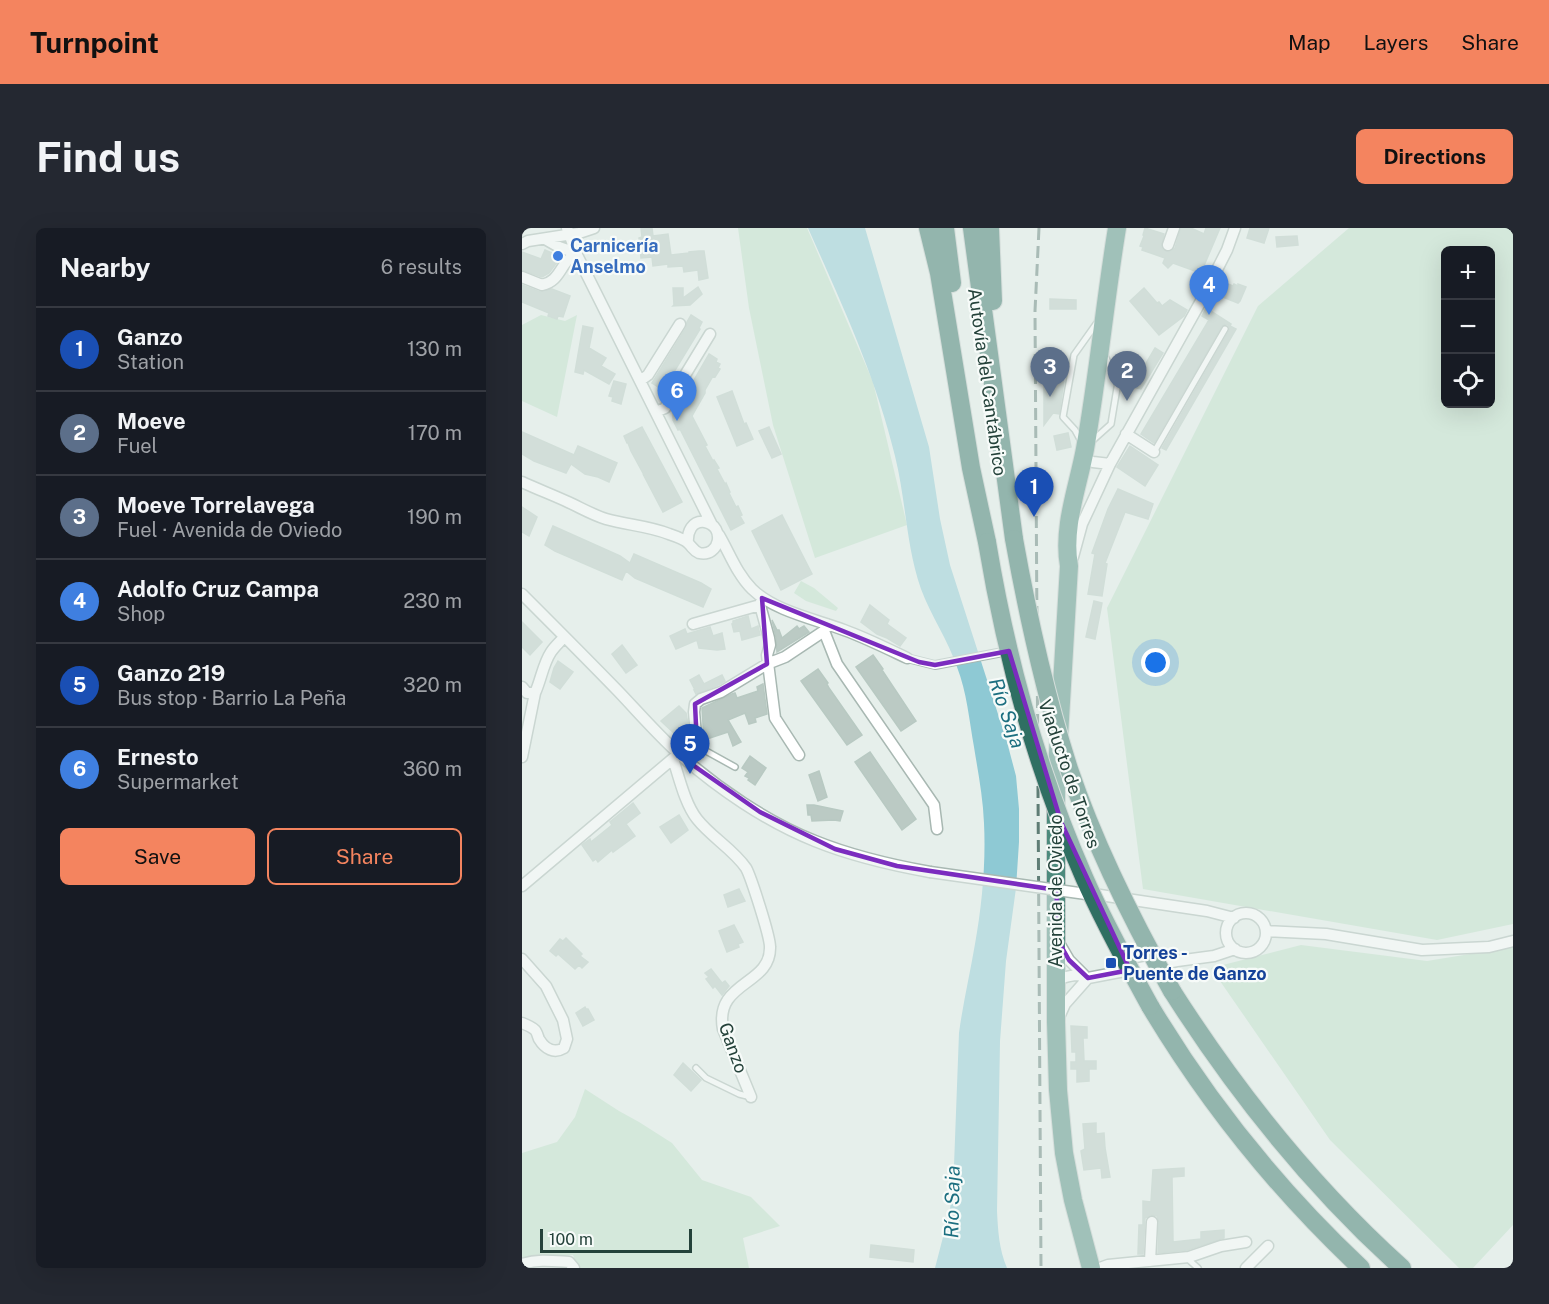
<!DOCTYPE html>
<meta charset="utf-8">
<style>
body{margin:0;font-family:"Public Sans",sans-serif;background:#242831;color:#f1f3f6}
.controls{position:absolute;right:18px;top:18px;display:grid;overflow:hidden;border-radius:9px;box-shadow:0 6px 24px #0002}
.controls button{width:54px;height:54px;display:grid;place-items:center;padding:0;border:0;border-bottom:2px solid #363941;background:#171b24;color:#f1f3f6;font:30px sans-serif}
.scale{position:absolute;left:18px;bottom:15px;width:152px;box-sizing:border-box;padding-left:6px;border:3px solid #24423a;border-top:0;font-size:16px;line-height:21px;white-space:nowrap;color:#24423a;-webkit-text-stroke:4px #f7fbf9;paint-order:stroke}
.you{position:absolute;left:634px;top:435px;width:21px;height:21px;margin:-15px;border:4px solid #fff;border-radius:50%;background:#1a73e8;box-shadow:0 0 0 9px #1a73e833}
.badge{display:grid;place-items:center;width:39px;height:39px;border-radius:50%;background:#f4845f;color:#fff;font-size:20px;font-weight:700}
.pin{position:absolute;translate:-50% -50px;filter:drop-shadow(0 2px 3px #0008)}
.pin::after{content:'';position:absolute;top:32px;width:21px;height:18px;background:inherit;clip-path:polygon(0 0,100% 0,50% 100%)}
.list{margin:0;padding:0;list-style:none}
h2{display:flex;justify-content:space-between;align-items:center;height:78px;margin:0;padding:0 24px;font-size:26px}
h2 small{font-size:20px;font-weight:400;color:#9ea1a6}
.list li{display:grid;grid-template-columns:39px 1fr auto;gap:18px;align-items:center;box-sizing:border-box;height:84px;padding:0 24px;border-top:2px solid #363941}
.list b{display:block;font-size:22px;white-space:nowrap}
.list p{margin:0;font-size:20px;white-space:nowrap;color:#9ea1a6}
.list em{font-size:20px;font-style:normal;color:#9ea1a6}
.actions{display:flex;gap:12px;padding:18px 24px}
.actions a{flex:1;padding:14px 0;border:2px solid #f4845f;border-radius:9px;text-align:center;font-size:21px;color:#f4845f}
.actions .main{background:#f4845f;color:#111}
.icon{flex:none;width:33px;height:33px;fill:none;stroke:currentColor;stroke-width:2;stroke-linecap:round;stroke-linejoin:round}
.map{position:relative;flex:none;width:991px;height:1040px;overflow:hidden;border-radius:9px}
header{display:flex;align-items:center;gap:36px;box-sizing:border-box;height:84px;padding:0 30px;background:#f4845f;color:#111}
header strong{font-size:28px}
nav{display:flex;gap:33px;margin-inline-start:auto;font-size:21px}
.intro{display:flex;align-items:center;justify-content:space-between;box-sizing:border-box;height:144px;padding:0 36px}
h1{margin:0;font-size:42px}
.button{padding:15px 27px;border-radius:9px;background:#f4845f;color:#111;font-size:21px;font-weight:700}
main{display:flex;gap:36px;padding:0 36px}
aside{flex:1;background:#171b24;border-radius:9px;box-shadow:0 6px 24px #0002}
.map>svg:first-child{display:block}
</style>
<header>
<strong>Turnpoint</strong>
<nav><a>Map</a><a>Layers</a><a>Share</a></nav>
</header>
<div class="intro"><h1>Find us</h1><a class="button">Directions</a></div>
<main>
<aside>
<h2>Nearby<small>6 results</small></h2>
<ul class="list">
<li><span class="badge" style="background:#1a4fb4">1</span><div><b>Ganzo</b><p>Station</p></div><em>130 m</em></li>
<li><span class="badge" style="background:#5c6f8a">2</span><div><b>Moeve</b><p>Fuel</p></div><em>170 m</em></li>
<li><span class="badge" style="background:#5c6f8a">3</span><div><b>Moeve Torrelavega</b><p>Fuel · Avenida de Oviedo</p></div><em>190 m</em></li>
<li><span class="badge" style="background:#3f7fe0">4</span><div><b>Adolfo Cruz Campa</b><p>Shop</p></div><em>230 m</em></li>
<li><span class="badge" style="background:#1a4fb4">5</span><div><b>Ganzo 219</b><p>Bus stop · Barrio La Peña</p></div><em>320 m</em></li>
<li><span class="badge" style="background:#3f7fe0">6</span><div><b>Ernesto</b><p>Supermarket</p></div><em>360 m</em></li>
</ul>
<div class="actions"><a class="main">Save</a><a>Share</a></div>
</aside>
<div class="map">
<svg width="991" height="1040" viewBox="0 0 991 1040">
<rect width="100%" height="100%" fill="#e6efeb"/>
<path fill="#bfe0c8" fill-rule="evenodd" d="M216 0H285L351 154 385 297 293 330 251 197 227 80Z
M827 0H991V696L915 712 621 661 585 380 736 78ZM924 22H969V176H924Z
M19 87 43 93 55 87 35 189 0 173V97Z
M279 353 292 360 316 380 314 383 284 373 272 365Z
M779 717 905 733 991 719V997L951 1040H937L808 912 689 740Z
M63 861 97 883 117 894 150 915 180 952 229 969 258 998 221 1010 227 1040H56L51 1027 0 1031V925L35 914 53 889Z"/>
<path fill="#8ec9d4" d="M286 0H343L407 219 418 291 428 337 485 514 494 548 497 581V614L494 660 484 733 478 813 475 983C476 1003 477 1021 485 1040H413L427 986 431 964 437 805C441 775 448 746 453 716 460 677 464 635 462 595 461 569 456 544 452 519 447 491 445 465 435 439 426 412 409 388 399 361 384 318 384 272 373 228 354 149 319 74 286 0Z"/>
<path fill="#bbcac4" stroke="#b8c9c2" stroke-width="1.5" d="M119 0H130L131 8 146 6 149 27 167 25V24L177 23H182L186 50 177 52 176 42 162 44 161 38 146 39V36L131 38 130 29 119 30 117 10 120 9Z
M623 0 642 6 639 19 641 22 647 24 653 20 659 0H669L682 6 684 0H698L681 40 679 39 676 44 651 35 646 40 641 35 643 30 620 22 621 19 618 18 622 8 621 7Z
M728 0H747L742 15 725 10Z
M775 8 776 17 755 19 754 9Z
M23 22 39 29 27 45 20 49 0 42V24L19 31Z
M706 56 711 58 712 56 716 58V56L724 59 718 73 716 75 701 69Z
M0 57 18 64 30 61 48 68 41 89 36 88 35 91 26 88 27 85 0 74Z
M176 59 180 66 168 77 151 78 152 77 151 60H161V70Z
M622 60 635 75 637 74 640 78 648 72 665 82 662 88 637 107 608 73Z
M528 71 554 72V81H528Z
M684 80 709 96 708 98 714 101 644 222 640 220 707 103 708 100 706 97 702 96 699 99 632 215 619 206 687 92 680 88Z
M169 87 180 94 177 100 178 101 141 162 130 155 164 100 165 94Z
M61 98 71 100 67 120 84 130 79 138 93 146 87 156 62 142 61 146 53 144Z
M633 120 641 125 619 161 610 159Z
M187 126 195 131 194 134 198 136 196 140 198 141 193 149 191 148 183 162V165L170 188 185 217 183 218 191 233 192 232 197 240 195 241 203 256 204 255 208 264 207 265 214 279 216 278 220 287 218 288 222 295 209 302 158 201 156 202 151 192V183L155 177 157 178Z
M522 131 539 135 536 152 542 153 537 186 531 185 522 197Z
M92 153 104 156 99 176 90 173 91 169 87 168Z
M210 163 222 196 224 195 231 211 215 218 195 169Z
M120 199 160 274 141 284 121 246 122 247 109 223 106 215H105L102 208Z
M247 199 259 226 250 230 237 203Z
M0 204 52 227 56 218 95 235 87 254 76 249 63 246 49 236 44 245 12 233 0 226Z
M546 205 549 219 535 222 532 208Z
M608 218 636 237 623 258 595 239Z
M596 261 631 276 626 291 603 284 583 335 585 336 580 368 566 366 573 326 570 325 586 281Z
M0 279 15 289 7 308 0 304Z
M260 287 290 346 259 362 230 303Z
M31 298 98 328 108 335 112 326 179 355 189 361 181 379 113 350 104 343 100 352 33 323 23 317Z
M572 373 580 375 573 411 564 409Z
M348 377 367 392 365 396 384 410 378 418 365 410 355 406 339 394Z
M226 388 229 401 236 398 238 407 220 412 218 403 212 404 210 396H211V393Z
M250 392 255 402H257L260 410 275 398 277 401 282 398 287 404 255 424 254 409Z
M0 394 20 414 8 427 0 419Z
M188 399 191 408 200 405 203 421 195 422 177 420 175 412 154 421 148 408 163 401 165 406Z
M100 417 115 437 104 445 90 426Z
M351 427 361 441 360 442 394 493 379 503 334 439Z
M36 433 51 444 38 461 28 454 32 440Z
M296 441 306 455 305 456 307 460 340 507 325 517 279 453Z
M177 447 182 456 200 447 203 453 196 457 174 466 172 462H173L168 452Z
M241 456 245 486 233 490 234 494 227 496 223 485 206 492 219 514 211 518 206 504 182 512 180 480 210 466 213 465 215 470 236 463 235 459Z
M157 478 164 485 166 496 153 506 139 493Z
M348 524 394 591 380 602 333 534Z
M228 528 244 540 233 557 226 552 227 550 223 548 226 544 220 540Z
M297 543 305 569 296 573 287 547Z
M111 575 118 585 104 596 113 608 91 624 90 622 76 634 74 631 71 633 60 617 68 611 69 614 90 597 88 594Z
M285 577H292L321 583 318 593 312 592 290 593 289 587H286Z
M157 587 166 602 149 615 138 599Z
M217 661 223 673 206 679 202 667Z
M212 697 221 714 216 716 217 719 205 724 197 703Z
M44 710 60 726 58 728 66 734 60 740 57 737 53 741 36 726 34 728 28 723 38 711 41 713Z
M189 741 200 755 203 753 207 758 200 767 193 758 191 760 184 751 187 749 183 745Z
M63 779 64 781H66L72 792 61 798 54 785Z
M549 798 565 799V810H561L562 833H574V841H567V853L555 854V841H549V834H554V824H550Z
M161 835 179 852 169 863 152 847Z
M574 895V906L582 905 583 920 588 949 580 950 579 940 562 942 559 923 563 921 561 896Z
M662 940V948L650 949 651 1014 679 1011V1004L702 1002V1010L665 1022 636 1025 637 994 635 988 630 987 623 990 621 1026H616L617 997H621V973L629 974 631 942Z
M349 1017 392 1022 391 1034 348 1029Z"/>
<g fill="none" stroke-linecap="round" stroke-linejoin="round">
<defs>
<path id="service" d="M559 213 553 202 541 189 552 127 574 96
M570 213 589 196 596 154 582 126
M632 224 703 101
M175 518 213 539
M174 840 184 850 217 866 229 869
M667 1029V1032L676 1040"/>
<path id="pedestrian" d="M385 430 413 437 486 423"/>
<path id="minor" d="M45 0 54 25 190 297
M23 11 37 19 54 25
M0 16 6 13 57 5 72 0
M646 17 652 0
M0 49 20 57C35 54 37 42 46 32 49 30 52 28 55 26
M119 152 126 147 158 96
M134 184 143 180 188 106
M604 206 632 224
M561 231 571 234 588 236
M0 254C15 261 31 267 46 274 59 280 71 287 84 291 105 297 127 298 147 306 153 308 163 311 167 316 171 320 172 323 177 325 198 330 204 298 183 294 170 292 165 304 166 315
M197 307C208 326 215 346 230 361 252 383 293 391 322 402 344 410 364 420 385 430
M551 329 560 296 588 236 679 73 705 22 713 0
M0 366C32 398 64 430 96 463 116 484 135 506 156 525 195 560 245 594 293 613 330 628 369 637 408 644
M240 370 238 377 247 410 248 417 245 427 253 490 277 527
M171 396 238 377
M302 403 315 436 412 577 415 601
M0 459 5 465H13C19 452 21 436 29 424 33 418 38 414 42 409
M0 529 13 465
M151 531C157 549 163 576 175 591 189 609 211 621 224 640 229 649 248 708 248 719 249 758 192 753 201 801L229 869
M165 533 175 518 172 484 173 476 179 471 199 464 245 436 263 429 302 403 305 396
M0 658 154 528
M578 667 685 683 712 690
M704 705a20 20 0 1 1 40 0a20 20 0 1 1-40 0Z
M744 703 804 706 900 722 967 719 991 713
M537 715 547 732 562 747
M0 731 24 758 41 792 45 811 42 820C32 826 23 821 17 811 16 809 15 804 13 802 10 799 5 797 0 795
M534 752C544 749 556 744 566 750L655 733 692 728 713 721
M538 787 543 776 566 750
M628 1033 630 994
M0 1036C15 1031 31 1033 47 1034L52 1040
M578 1040 586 1037 667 1029 699 1018 724 1014
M724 1040 746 1018"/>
<path id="trunk" d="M569 1040 551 972 542 925 536 862 534 794V559L547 338C540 299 556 259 563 221 576 148 583 73 595 0"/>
<path id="motorway" d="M406 0 417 45 449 240 465 314
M423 0 430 55
M450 0 492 311
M468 0 471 73
M650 763C715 865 790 959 880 1040
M628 778C686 875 757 963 839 1040"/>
</defs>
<use href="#service" stroke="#a8b8b2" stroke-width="8"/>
<use href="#pedestrian" stroke="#a8b8b2" stroke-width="10"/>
<use href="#minor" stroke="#a8b8b2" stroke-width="13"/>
<use href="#trunk" stroke="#c2cac8" stroke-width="20"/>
<use href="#motorway" stroke="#c2cac8" stroke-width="20"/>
<use href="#service" stroke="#fff" stroke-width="5"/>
<use href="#pedestrian" stroke="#fff" stroke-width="8"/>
<use href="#minor" stroke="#fff" stroke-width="10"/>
<use href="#trunk" stroke="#4c8a7c" stroke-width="18"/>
<use href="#motorway" stroke="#2f6f62" stroke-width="18"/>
<path stroke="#5f7d75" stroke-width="3" stroke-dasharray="12 6" stroke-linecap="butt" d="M517 0 513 83 519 1040"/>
<defs>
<path id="minor-bridge" d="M408 644 571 667"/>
<path id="motorway-bridge" d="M492 311C506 389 523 466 547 541 573 618 610 692 650 763
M465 314C484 429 515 542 562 649 581 693 605 736 628 778"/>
</defs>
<use href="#minor-bridge" stroke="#a8b8b2" stroke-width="13" stroke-linecap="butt"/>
<use href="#motorway-bridge" stroke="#c2cac8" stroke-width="20" stroke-linecap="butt"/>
<use href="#minor-bridge" stroke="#fff" stroke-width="10"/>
<use href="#motorway-bridge" stroke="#2f6f62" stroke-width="18"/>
</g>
<path d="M0 0H991V1040H0ZM240 370 397 434 413 437 487 423 539 594 608 742 566 750 547 732 534 709 535 662 375 638 313 621 238 584 165 533 175 518 173 476 245 436Z" fill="#e6efeb" fill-opacity=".55" fill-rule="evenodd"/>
<path fill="none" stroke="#7b2cbf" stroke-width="4.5" stroke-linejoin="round" d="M240 370 397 434 413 437 487 423 539 594 608 742 566 750 547 732 534 709 535 662 375 638 313 621 238 584 165 533 175 518 173 476 245 436Z"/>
<circle fill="#3f7fe0" stroke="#f7fbf9" stroke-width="2" cx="36" cy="28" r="6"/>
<rect fill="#1a4fb4" stroke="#f7fbf9" stroke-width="2" x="583" y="729" width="12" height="12" rx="3"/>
<g text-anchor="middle" stroke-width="4.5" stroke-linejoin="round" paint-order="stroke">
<g font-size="18" font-weight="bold" fill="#366cbe" stroke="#f7fbf9" text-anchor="start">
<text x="48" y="24">Carnicería<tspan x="48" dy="21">Anselmo</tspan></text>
</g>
<g font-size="18" fill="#24423a" stroke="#f7fbf9">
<text transform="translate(465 154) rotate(82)" y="6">Autovía del Cantábrico</text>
<text transform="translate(547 546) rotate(71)" y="6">Viaducto de Torres</text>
<text transform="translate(534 663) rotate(-90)" y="6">Avenida de Oviedo</text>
<text transform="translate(211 820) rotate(70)" y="6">Ganzo</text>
</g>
<g font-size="18" font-weight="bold" fill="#164399" stroke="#f7fbf9" text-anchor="start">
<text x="601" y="731">Torres -<tspan x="601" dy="21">Puente de Ganzo</tspan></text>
</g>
<g font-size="20" font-style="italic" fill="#1c6f80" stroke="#f7fbf9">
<text transform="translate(485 485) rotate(71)" y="7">Río Saja</text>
<text transform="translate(430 974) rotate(-89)" y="7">Río Saja</text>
</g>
</g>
</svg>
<div class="controls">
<button>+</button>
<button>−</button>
<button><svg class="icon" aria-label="locate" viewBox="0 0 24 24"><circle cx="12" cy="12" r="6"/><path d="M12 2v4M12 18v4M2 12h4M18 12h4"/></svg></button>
</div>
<div class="scale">100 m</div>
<div class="you"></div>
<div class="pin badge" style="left:512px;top:289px;background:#1a4fb4">1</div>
<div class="pin badge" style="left:605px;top:173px;background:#5c6f8a">2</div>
<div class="pin badge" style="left:528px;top:169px;background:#5c6f8a">3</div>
<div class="pin badge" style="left:687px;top:87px;background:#3f7fe0">4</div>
<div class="pin badge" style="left:168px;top:546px;background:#1a4fb4">5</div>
<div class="pin badge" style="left:155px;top:193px;background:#3f7fe0">6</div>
</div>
</main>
